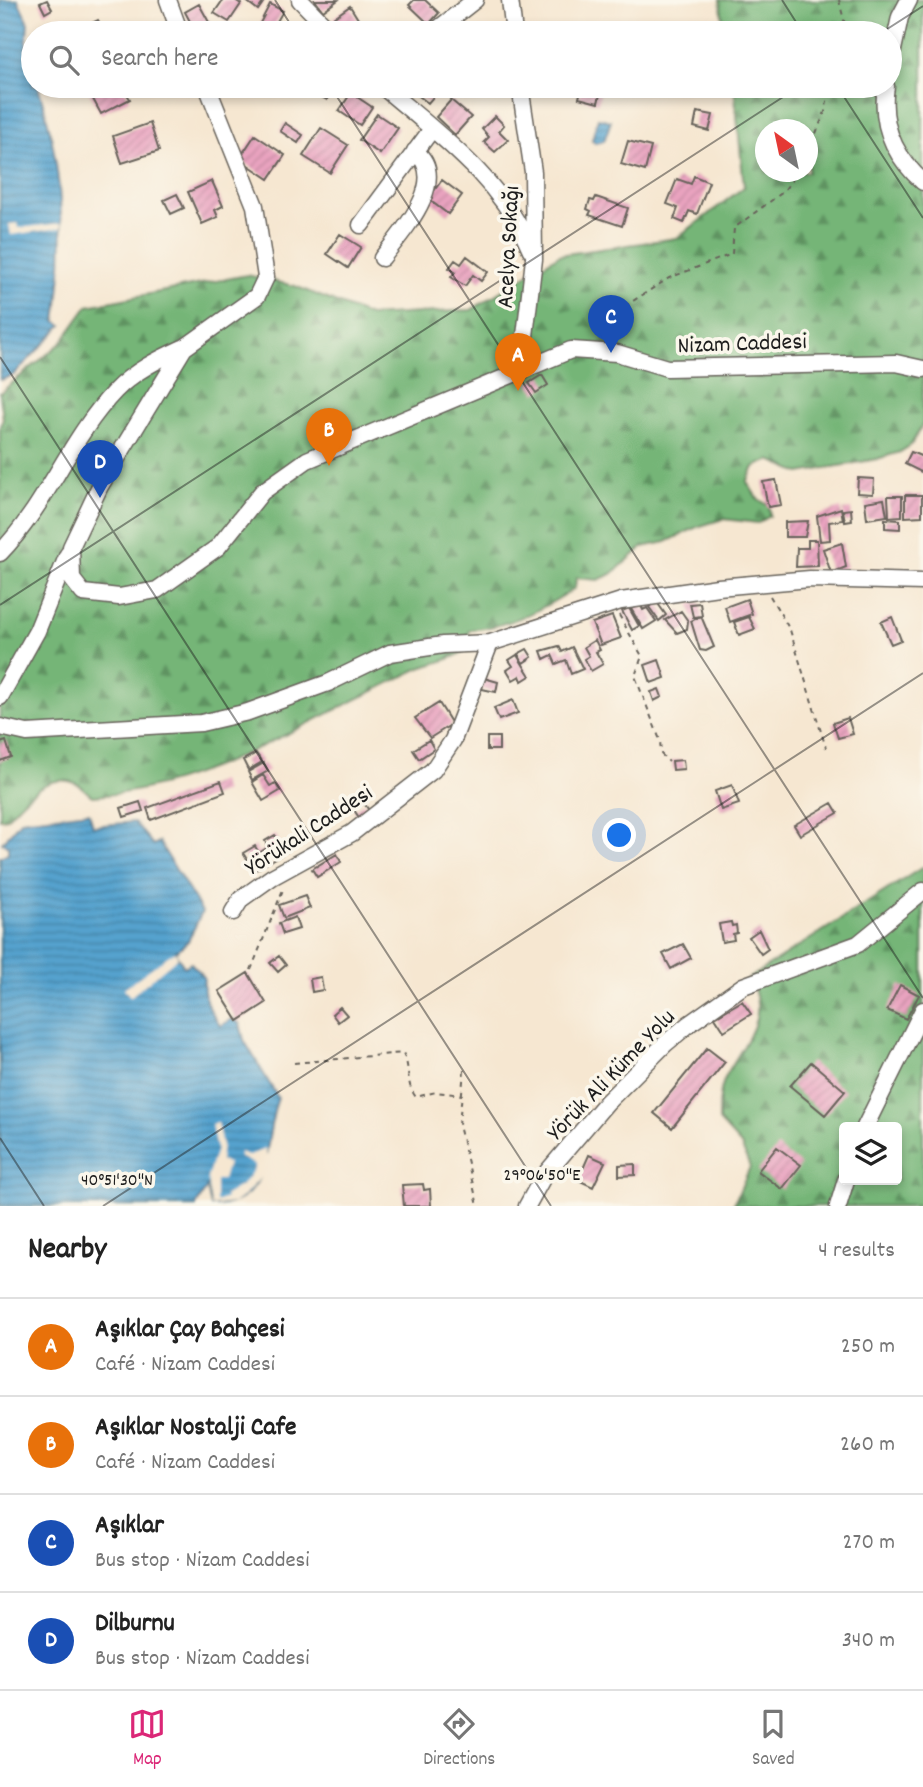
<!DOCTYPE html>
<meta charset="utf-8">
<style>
body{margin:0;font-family:Dekko,sans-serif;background:#f6f6f6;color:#222}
.controls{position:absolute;right:21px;bottom:21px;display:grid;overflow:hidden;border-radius:7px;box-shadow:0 4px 10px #0003}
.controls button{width:63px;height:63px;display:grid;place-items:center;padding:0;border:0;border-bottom:2px solid #e0e0e0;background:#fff;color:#222;font:35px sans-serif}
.compass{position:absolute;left:755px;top:119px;width:63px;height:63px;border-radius:50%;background:#fff;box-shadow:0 4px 10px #0003;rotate:327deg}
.you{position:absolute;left:620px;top:836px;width:24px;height:24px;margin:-18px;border:5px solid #fff;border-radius:50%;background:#1a73e8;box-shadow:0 0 0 10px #1a73e833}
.badge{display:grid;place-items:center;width:46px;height:46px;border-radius:50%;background:#db2777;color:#fff;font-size:23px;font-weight:700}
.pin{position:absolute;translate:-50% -58px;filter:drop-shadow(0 2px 4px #0008)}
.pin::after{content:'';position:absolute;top:37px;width:24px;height:21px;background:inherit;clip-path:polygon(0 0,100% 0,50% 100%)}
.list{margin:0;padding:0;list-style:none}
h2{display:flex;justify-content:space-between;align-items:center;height:91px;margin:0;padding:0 28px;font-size:30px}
h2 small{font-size:23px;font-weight:400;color:#767676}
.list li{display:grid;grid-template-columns:46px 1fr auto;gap:21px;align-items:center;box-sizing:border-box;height:98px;padding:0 28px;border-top:2px solid #e0e0e0}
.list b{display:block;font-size:26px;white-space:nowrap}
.list p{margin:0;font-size:23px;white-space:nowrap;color:#767676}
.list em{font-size:23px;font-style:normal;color:#767676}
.icon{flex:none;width:38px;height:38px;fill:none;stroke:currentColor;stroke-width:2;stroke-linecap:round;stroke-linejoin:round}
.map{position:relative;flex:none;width:923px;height:1206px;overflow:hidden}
.search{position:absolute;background:#fff;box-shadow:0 4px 10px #0003;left:21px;right:21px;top:21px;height:77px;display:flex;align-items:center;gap:18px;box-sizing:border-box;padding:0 24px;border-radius:38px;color:#767676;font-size:26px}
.sheet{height:483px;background:#fff}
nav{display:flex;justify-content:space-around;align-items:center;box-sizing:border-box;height:98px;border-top:2px solid #e0e0e0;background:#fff;font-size:19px;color:#767676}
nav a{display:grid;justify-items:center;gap:4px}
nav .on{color:#db2777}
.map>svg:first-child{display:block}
</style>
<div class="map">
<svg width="923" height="1206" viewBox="0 0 923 1206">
<defs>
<pattern id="forest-firs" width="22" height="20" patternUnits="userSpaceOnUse" patternTransform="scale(1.75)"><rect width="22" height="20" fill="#74b577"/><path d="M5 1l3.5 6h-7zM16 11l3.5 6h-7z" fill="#5e9261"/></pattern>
<pattern id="water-rules" width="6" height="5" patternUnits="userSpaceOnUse" patternTransform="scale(1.75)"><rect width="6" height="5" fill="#55a2ce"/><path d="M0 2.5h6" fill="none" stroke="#4683a6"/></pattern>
<pattern id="building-hatch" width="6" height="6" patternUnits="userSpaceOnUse" patternTransform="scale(1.75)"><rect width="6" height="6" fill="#e9a3bf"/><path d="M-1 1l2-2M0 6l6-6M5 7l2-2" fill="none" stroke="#c78ca4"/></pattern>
</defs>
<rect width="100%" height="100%" fill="#fbf7ec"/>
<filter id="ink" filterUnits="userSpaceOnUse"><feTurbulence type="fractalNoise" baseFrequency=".0143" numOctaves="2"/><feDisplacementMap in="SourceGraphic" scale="14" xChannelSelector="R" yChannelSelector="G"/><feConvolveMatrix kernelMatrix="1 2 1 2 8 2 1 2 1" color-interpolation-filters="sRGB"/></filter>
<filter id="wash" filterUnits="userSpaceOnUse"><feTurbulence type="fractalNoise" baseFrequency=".00686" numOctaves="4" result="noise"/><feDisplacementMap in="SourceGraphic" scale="28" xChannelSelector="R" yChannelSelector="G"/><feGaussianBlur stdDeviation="1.57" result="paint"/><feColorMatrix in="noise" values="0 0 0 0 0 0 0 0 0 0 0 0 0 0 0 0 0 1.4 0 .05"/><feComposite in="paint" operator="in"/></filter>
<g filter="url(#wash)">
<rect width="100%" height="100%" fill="#f6e7d1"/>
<path fill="url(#forest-firs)" stroke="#48684a" stroke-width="2" fill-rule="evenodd" d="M720 0H923V424L911 445 900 452 877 459 800 473 770 460 754 467 747 482 757 498 769 506 770 516 758 523 723 519 697 527 666 542 643 547 612 574 598 580 576 578 575 588C544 609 507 627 470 630L463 652C449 661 433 663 418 669 399 678 380 688 361 697 277 738 187 792 92 796 87 793 83 787 79 785 50 769 24 799 7 818L0 819V429L3 418 0 393 61 343 88 306 247 275 295 286 369 316 471 310 559 255 677 238 744 187 734 86H890V33H725ZM766 130H808V172H766Z
M923 867V1206H733L750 1167 741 1145 719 1121C719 1106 719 1092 725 1078 742 1043 772 1020 749 978ZM844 1127H897V1180H844Z"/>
<path fill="url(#water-rules)" stroke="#385f75" stroke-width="2" d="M0 0H18L28 22 26 49 33 72V86H38C62 162 67 242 56 321L62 325 14 375 0 380Z
M598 118 611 121 604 141 595 143 592 140Z
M89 812 93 826 134 822 153 845 159 842 202 912 188 941 175 952 184 967 191 963 204 977C201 997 210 1010 220 1026L232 1019 240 1024 244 1040 278 1098C262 1139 276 1206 211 1206L207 1187 196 1206H0V857L8 853V846L2 843 21 820Z"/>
<path fill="#f6e7d1" d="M18 223 19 228 61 223V228L11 235 9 224Z
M175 951 178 957 130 997 124 988Z
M217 1122 222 1145 220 1161 228 1163 223 1180H216V1202L226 1198 225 1195 242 1185 253 1170 255 1165 239 1157 240 1152 249 1156 265 1148 268 1159 261 1177 246 1194 234 1203 211 1206 207 1178 216 1149 211 1124Z"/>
<g id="blocks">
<path fill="url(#building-hatch)" d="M47 0 52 9 45 13 40 3Z
M223 0H235L241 4 229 22 214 13Z
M245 0H265L258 10Z
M315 0H338L323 11Z
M414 0H425L439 13 429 24 409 5Z
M199 4 210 24 195 31 185 12Z
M270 4 283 11 272 30 260 23Z
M350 6 358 19 342 30 333 18Z
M98 20 104 33H82L80 29Z
M86 86H122L130 99 101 114Z
M310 86H334L327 100 308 90Z
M414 86H434L439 90 428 103 411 90Z
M582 86H602L598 103 579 98Z
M351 93 372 107 360 125 339 111Z
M451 100 471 117 455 135 436 117Z
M697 112 713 115 709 131 694 127Z
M377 114 398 128 380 154 359 140Z
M495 116 504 125 499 131 508 140 495 152 484 142 489 137 482 129Z
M150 123 159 151 122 163 113 136Z
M285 123 303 135 298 143 280 131Z
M321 128 348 145 330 173 303 156Z
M255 135 285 155 269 179 239 159Z
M628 141 651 147 645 171 621 164Z
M694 176 709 182 697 214 689 211 684 223 674 219 678 208 667 204 677 179 691 184Z
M442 180 462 195 448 214 428 199Z
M212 181 223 206 215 210 218 217 202 224 188 192Z
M177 194 184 208 171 214 164 200Z
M596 197 628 208 622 226 589 215 591 211 587 209 590 200 594 201Z
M340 234 361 247 348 268 327 254Z
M467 256 488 272 481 281 473 275 465 286 451 277 455 272 449 268 455 260 461 264Z
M542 375 548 385 536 393 529 383Z
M911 452 923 457V473L905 464Z
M858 478 874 479 873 494 857 493Z
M776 480 781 505 768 507 763 482Z
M905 495H922V516L905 517Z
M888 496H902V516L889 517Z
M884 499 887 516 867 519 865 502Z
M841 508 843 520 829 522 830 540 820 541 817 516Z
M851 509 852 521 845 522 843 510Z
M885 519 900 520V529L885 528Z
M808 521 805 537H785V522Z
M808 540H817L818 566 796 567 797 548H808Z
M842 543 846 567 831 573 823 549Z
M747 599 752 614 730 622 725 607Z
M656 601 666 615 659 621 649 607Z
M700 603 702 616 693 617 690 604Z
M640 604 643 610 647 608 656 621 643 629 630 607Z
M629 608 639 626 632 630 622 611Z
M681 611 688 621 687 629 677 633 665 620Z
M612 616 621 638 601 645 592 623Z
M701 616 714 647 706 651 700 650 691 621Z
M749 617 755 629 739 635 734 622Z
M892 617 901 640 891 644 881 622Z
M595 640 600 650 596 652 603 664 591 671 584 659 589 656 584 647Z
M559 646 562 652 572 647 583 669 571 674 566 660 556 664 552 655 544 659 541 651Z
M527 649 532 657 523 663 518 654Z
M517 655 530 676 522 681 520 676 513 680 507 670 513 666 509 660Z
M659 660 665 678 651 683 645 665Z
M484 678 498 682 496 692 482 689Z
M659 689 662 697 654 701 651 692Z
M513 700 518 713 499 720 494 708Z
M439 703 452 724 430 738 415 718Z
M848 718 853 734 838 738 833 723Z
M487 737H499V750H487Z
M429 740 434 749 419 759 413 750Z
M6 741 11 757 0 761V743Z
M256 753 262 762 248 770 243 760Z
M683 760 684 769 673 770 672 761Z
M264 763 268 771 252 780 248 772Z
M263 775 270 786 275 783 280 791 263 801 252 782Z
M221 781 225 792 151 820 147 808Z
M732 785 739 804 721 810 715 791Z
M140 802 143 811 124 817 121 808Z
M364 803 370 812 360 819 354 810Z
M832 803 838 813 800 835 794 825Z
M275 835 286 852 254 871 243 853 255 846 259 853 268 847 265 841Z
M337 854 341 862 317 877 312 869Z
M305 896 310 908 284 918 279 905Z
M295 917 299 929 283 934 279 923Z
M731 922 732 926 736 925 737 933 733 934 734 940 722 942 719 924Z
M759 930 768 949 761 954 749 937Z
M683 944 691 958 671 969 663 954Z
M279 956 286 965 278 972 270 963Z
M248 973 266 1003 238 1021 219 991Z
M321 977 323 990 312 992 310 979Z
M900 985 919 995 906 1019 887 1010Z
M742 1001 751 1014 724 1031 715 1017Z
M340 1007 347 1015 338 1022 332 1014Z
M707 1048 725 1062 672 1128 654 1113Z
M811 1062 845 1091 825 1115 790 1086Z
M777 1147 801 1165 782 1189 758 1171Z
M589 1155 605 1162 593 1187 578 1180Z
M635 1164V1175L619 1176V1165Z
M423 1184 424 1190 430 1189 431 1206H404L402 1185Z"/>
</g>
</g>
<g filter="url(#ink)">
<use href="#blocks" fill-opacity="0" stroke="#68635b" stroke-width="2"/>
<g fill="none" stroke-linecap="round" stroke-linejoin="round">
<defs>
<path id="minor" d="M168 0 180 33
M300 0 332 33
M510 0 514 33
M433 33 475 0
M890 64 900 17 909 0
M207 86 255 206 266 277 257 296 184 348 100 486 71 547 72 579 83 593 119 597 157 590 218 547 262 492 307 460 571 350 617 353 667 368 896 363 923 369
M382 86C439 135 501 179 531 250
M520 86 533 172 534 259 521 370
M886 86C880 124 894 156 923 182
M361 225 432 129
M382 258C401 233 451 180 415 151
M0 553C47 505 69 439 115 391 134 371 159 359 183 348
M0 697 37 631 68 554
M0 727 27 733 201 723 248 712 328 683 390 653 443 645 490 643 621 601 718 587 810 579 923 582
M233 912 241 899 272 877 352 833 433 770 453 740 490 643
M865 1127 923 1010
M527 1206 543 1177 607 1102 665 1044 689 1024 743 986 858 944 923 891
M838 1206 846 1180"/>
</defs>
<use href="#minor" stroke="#68635b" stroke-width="19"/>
<path stroke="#68635b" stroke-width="2" stroke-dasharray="5 5" stroke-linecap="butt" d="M839 0 847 33
M866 86 872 93
M808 152 825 112 830 86
M603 337 611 334 622 308 669 278 732 254 734 228 783 192 798 172
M770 596 790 630 826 748
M619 615 642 656 635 676 660 740 661 754 669 762
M251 970 284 887
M294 1063 403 1053C411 1068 405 1084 416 1097L436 1092 462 1095
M464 1070 459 1125 478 1206"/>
<use href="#minor" stroke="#fff" stroke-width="16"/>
</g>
</g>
<path fill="none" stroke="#1c1c1c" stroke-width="2" stroke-opacity="0.45" d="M275 0 296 33M782 0 803 33M881 33 923 6M330 86 923 998M837 86 923 218M0 357 551 1206M0 605 800 86M0 1138 44 1206M103 1206 923 673"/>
<g text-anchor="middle" stroke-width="7" stroke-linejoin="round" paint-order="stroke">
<g font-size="24" fill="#1c1c1c" stroke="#fbf7ec">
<text transform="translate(507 247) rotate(-87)" y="8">Acelya Sokağı</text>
<text transform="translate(742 342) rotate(-2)" y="8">Nizam Caddesi</text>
<text transform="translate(308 829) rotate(-33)" y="8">Yörükali Caddesi</text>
<text transform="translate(610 1074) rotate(-46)" y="8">Yörük Ali Küme Yolu</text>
</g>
</g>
<g font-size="18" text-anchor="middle" fill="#1c1c1c" stroke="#fbf7ec" stroke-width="7" stroke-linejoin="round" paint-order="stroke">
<text x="542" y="1180">29°06'50"E</text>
<text x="117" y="1185">40°51'30"N</text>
</g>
</svg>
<div class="controls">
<button><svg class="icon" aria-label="layers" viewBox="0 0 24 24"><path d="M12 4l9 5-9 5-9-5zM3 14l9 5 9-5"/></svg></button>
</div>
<svg class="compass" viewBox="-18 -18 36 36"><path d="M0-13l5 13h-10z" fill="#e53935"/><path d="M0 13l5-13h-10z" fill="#767676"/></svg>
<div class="you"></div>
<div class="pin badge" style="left:518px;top:391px;background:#e8710a">A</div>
<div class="pin badge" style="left:329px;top:466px;background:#e8710a">B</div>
<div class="pin badge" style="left:611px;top:353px;background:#1a4fb4">C</div>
<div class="pin badge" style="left:100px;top:498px;background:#1a4fb4">D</div>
<div class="search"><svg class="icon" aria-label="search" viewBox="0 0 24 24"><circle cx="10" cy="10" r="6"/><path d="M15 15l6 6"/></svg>Search here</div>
</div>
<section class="sheet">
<h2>Nearby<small>4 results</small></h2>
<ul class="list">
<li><span class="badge" style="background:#e8710a">A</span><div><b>Aşıklar Çay Bahçesi</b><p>Café · Nizam Caddesi</p></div><em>250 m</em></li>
<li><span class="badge" style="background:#e8710a">B</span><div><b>Aşıklar Nostalji Cafe</b><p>Café · Nizam Caddesi</p></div><em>260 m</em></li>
<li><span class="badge" style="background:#1a4fb4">C</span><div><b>Aşıklar</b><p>Bus stop · Nizam Caddesi</p></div><em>270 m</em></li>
<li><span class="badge" style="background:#1a4fb4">D</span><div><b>Dilburnu</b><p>Bus stop · Nizam Caddesi</p></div><em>340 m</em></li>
</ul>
</section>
<nav>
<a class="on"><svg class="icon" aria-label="map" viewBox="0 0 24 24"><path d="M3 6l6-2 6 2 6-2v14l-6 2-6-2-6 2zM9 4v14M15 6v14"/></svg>Map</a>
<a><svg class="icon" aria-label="directions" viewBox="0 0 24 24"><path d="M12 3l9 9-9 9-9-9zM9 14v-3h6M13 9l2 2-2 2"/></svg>Directions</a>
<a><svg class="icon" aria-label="saved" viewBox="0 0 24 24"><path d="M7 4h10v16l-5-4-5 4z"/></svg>Saved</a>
</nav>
